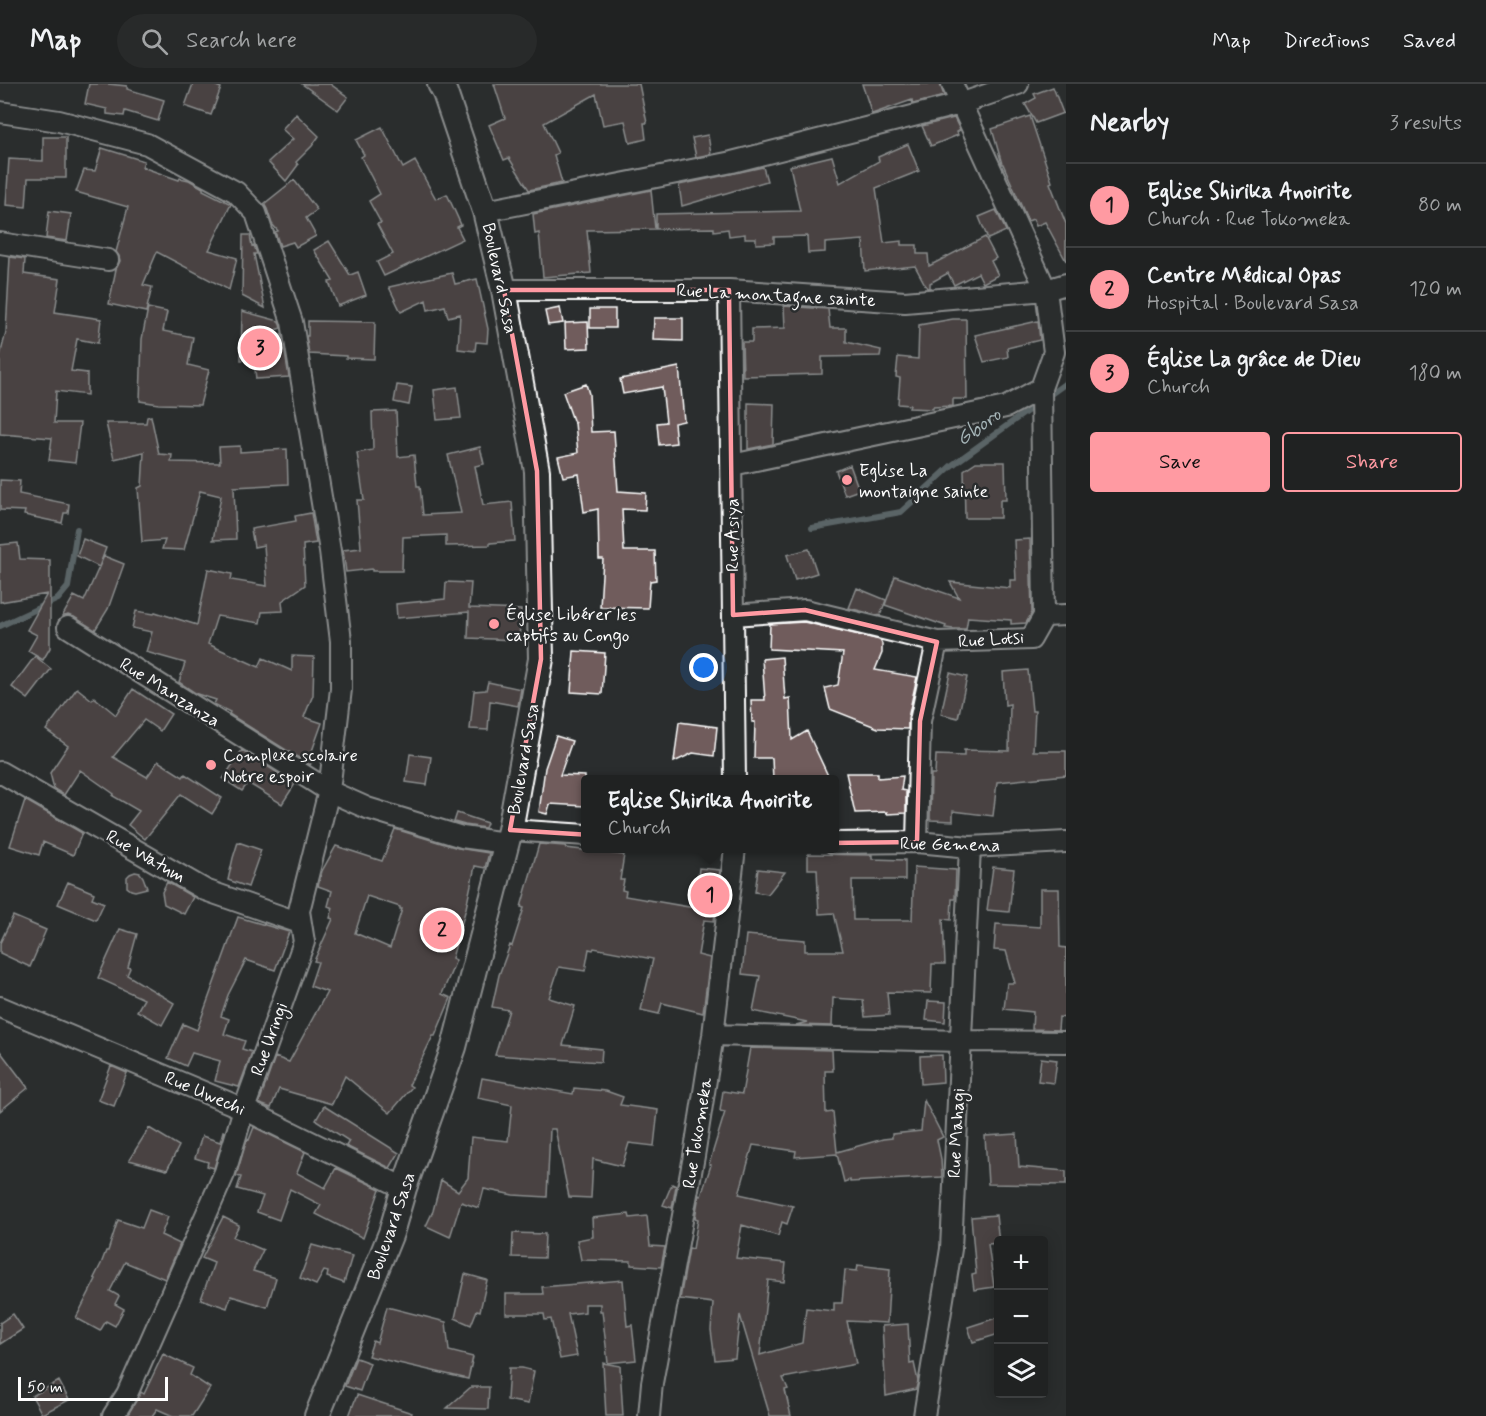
<!DOCTYPE html>
<meta charset="utf-8">
<style>
body{margin:0;font-family:Mynerve,sans-serif;background:#282a2a;color:#f1f3f6}
.controls{position:absolute;right:18px;bottom:18px;display:grid;overflow:hidden;border-radius:6px;box-shadow:0 3px 15px #0003}
.controls button{width:54px;height:54px;display:grid;place-items:center;padding:0;border:0;border-bottom:2px solid #3d3f40;background:#202222;color:#f1f3f6;font:30px sans-serif}
.scale{position:absolute;left:18px;bottom:15px;width:150px;box-sizing:border-box;padding-left:6px;border:3px solid #fff;border-top:0;font-size:16px;line-height:21px;white-space:nowrap;color:#fff;-webkit-text-stroke:4px #2a2d2e;paint-order:stroke}
.you{position:absolute;left:704px;top:584px;width:21px;height:21px;margin:-15px;border:4px solid #fff;border-radius:50%;background:#1a73e8;box-shadow:0 0 0 9px #1a73e833}
.badge{display:grid;place-items:center;width:39px;height:39px;border-radius:50%;background:#ff9aa2;color:#111;font-size:20px;font-weight:700}
.pin{position:absolute;translate:-50% -50%;border:3px solid #fff;box-shadow:0 2px 6px #0006}
.popup{position:absolute;left:581px;top:691px;width:258px;height:78px;box-sizing:border-box;display:grid;place-content:center;border-radius:6px;background:#202222;filter:drop-shadow(0 2px 4px #0005);font-size:20px;white-space:nowrap;color:#a2a4a5}
.popup b{font-size:22px;color:#f1f3f6}
.popup::after{content:'';position:absolute;left:50%;top:100%;margin-left:-12px;border:12px solid transparent;border-top-color:#202222}
.list{margin:0;padding:0;list-style:none}
h2{display:flex;justify-content:space-between;align-items:center;height:78px;margin:0;padding:0 24px;font-size:26px}
h2 small{font-size:20px;font-weight:400;color:#a2a4a5}
.list li{display:grid;grid-template-columns:39px 1fr auto;gap:18px;align-items:center;box-sizing:border-box;height:84px;padding:0 24px;border-top:2px solid #3d3f40}
.list b{display:block;font-size:22px;white-space:nowrap}
.list p{margin:0;font-size:20px;white-space:nowrap;color:#a2a4a5}
.list em{font-size:20px;font-style:normal;color:#a2a4a5}
.actions{display:flex;gap:12px;padding:18px 24px}
.actions a{flex:1;padding:14px 0;border:2px solid #ff9aa2;border-radius:6px;text-align:center;font-size:21px;color:#ff9aa2}
.actions .main{background:#ff9aa2;color:#111}
.icon{flex:none;width:33px;height:33px;fill:none;stroke:currentColor;stroke-width:2;stroke-linecap:round;stroke-linejoin:round}
.map{position:relative;flex:none;width:1066px;height:1332px;overflow:hidden}
header{display:flex;align-items:center;gap:36px;box-sizing:border-box;height:84px;padding:0 30px;background:#202222;border-bottom:2px solid #3d3f40}
header strong{font-size:28px}
nav{display:flex;gap:33px;margin-inline-start:auto;font-size:21px}
.search{width:420px;height:54px;background:#282a2a;display:flex;align-items:center;gap:15px;box-sizing:border-box;padding:0 21px;border-radius:33px;color:#a2a4a5;font-size:22px}
main{display:flex}
aside{flex:1;background:#202222}
.map>svg:first-child{display:block}
</style>
<header>
<strong>Map</strong>
<div class="search"><svg class="icon" aria-label="search" viewBox="0 0 24 24"><circle cx="10" cy="10" r="6"/><path d="M15 15l6 6"/></svg>Search here</div>
<nav><a>Map</a><a>Directions</a><a>Saved</a></nav>
</header>
<main>
<div class="map">
<svg width="1066" height="1332" viewBox="0 0 1066 1332">
<rect width="100%" height="100%" fill="#2a2d2e"/>
<filter id="ink" filterUnits="userSpaceOnUse"><feTurbulence type="fractalNoise" baseFrequency=".0167" numOctaves="2"/><feDisplacementMap in="SourceGraphic" scale="12" xChannelSelector="R" yChannelSelector="G"/><feConvolveMatrix kernelMatrix="1 2 1 2 8 2 1 2 1" color-interpolation-filters="sRGB"/></filter>
<g filter="url(#ink)">
<g fill="none" stroke-linecap="round" stroke-linejoin="round">
<path stroke="#95a6aa" stroke-width="6" d="M812 444 901 428 951 382 1066 299
M0 542 58 515 68 503 77 445"/>
</g>
<path fill="#6f5c5b" stroke="#fff" stroke-width="1.5" fill-rule="evenodd" d="M89 0H108L127 2V5L164 16 158 37 125 27 124 32 107 30V25L85 20Z
M193 0H212L221 4 211 31 185 22Z
M302 0H330L348 13 338 26Z
M494 0H639L647 39H644L646 55 630 59 625 37 603 41 596 10 544 39 558 69 554 71 562 99 529 106 509 74 504 76 489 41 505 34Z
M862 0H940L944 12 913 20 912 16 872 30Z
M1053 3 1063 29 1036 39 1025 20 1036 14 1034 10Z
M296 30 319 52 312 62 296 78 298 81 286 97 268 78 293 55 282 45Z
M1030 32 1052 98 1050 99 1066 140V177L1045 138 1036 142 1033 135 1028 137 1003 80H1002L992 45Z
M954 34 960 46 957 48 958 51 931 62 922 42Z
M382 43 403 84 415 77 436 115 447 110 461 141 457 143 463 155 384 192 377 178 393 170 377 140 381 139 369 117 380 110 361 73 364 71 356 56Z
M708 51 711 70 696 73 692 54Z
M43 53H66V94H28L26 123 6 121 9 75 43 77Z
M908 60 919 87 876 104 884 159 901 157V161H917V170H928L929 182 985 153 996 174 991 177 998 191 983 199 978 189 954 201 948 189 930 199V204H927L915 182 865 187 863 156 825 159V168L808 169 807 152 774 153V159L756 160V154H745V150L729 152 728 145 714 147V144L656 145V130L800 127 790 82 832 72 840 99 879 77 878 73Z
M102 64 144 77 142 83 179 96 180 94 189 96 203 104V106L231 120 209 166 237 174 229 206 157 168 143 201 152 203 146 228 109 220 116 185 120 177 119 172 116 168 128 123 76 108 84 86 95 87Z
M763 83 767 97 682 122 679 101Z
M294 96 317 126 306 134 316 152 296 163 293 158 280 162 275 148 278 147 272 140 267 125 264 120Z
M651 106 655 145 587 146 591 189 543 193 539 149 535 150 533 130Z
M996 126 1006 147 988 155 979 133Z
M49 127 71 130 67 157 46 154Z
M243 151H250L252 162 254 161 257 170H254L265 224 242 212Z
M329 157 350 191 358 188 366 211 338 222 329 198 333 197 314 166Z
M10 173 25 175 24 190 60 195 55 228 101 235 98 259 77 255 71 287 87 289V311L56 307 54 339H80L75 379 49 376 52 354 0 350V272L6 248Z
M452 189 455 200 477 195 488 245 487 259 476 258 475 267 458 265 460 230 448 233 445 222 428 226 426 216 401 228 389 203Z
M784 222 828 225 830 244H846V258L881 266 880 272 822 273V290L743 292 742 258H752V245L785 244Z
M148 224 167 228 163 247 193 253 188 281 209 286 200 321 159 320 140 317 142 255Z
M560 224 563 239 548 241 545 227Z
M590 225H615V244H590Z
M242 227 279 237 281 244 275 246 276 251H282L289 293 256 295 254 276H241Z
M654 234H683V257L653 256Z
M953 235H966L967 315H953V322L933 323V325L909 324 910 321 898 320 900 294 896 293 898 273 918 275 919 241Z
M308 237 375 238 374 275 346 274V272L309 270 306 252H308Z
M1038 237 1040 256 1007 264 1008 273 984 278 975 251Z
M588 238 589 264 566 265 565 239Z
M679 283 684 337 674 339 676 359 659 361 657 339 666 338 662 303 623 310 620 295Z
M586 300 589 310 591 348 614 347 618 407 646 409 645 426 622 425 624 467H655L656 496 650 497 648 524 600 523 603 475H599L598 425 584 428 579 390 563 393 558 373 578 369 575 339H574L563 308Z
M397 301 412 303 409 321 394 318Z
M457 303 461 334 437 336 434 306Z
M748 319 774 320 773 360 748 365Z
M396 327 398 373 414 371 417 402H420L423 431 461 429 448 371 480 363 484 380 475 382 483 421 512 418 515 457 490 459V461L446 462V451L403 453 402 487H372V485L346 488 343 466 361 464 357 416H364L357 369 373 366 372 328Z
M151 332 159 370 172 371 171 378 220 379 219 363 240 362V368L287 365 288 400 234 403 236 455 213 456 221 412 200 407 184 466 162 465 165 456 142 458 138 404 142 402 144 368 114 375 106 339H146L147 333Z
M976 378H1005L1006 416H1000V434H965L964 386Z
M850 381 859 406 845 411 836 387Z
M0 396 20 397 19 410 69 420 68 429H64L62 439 24 431 25 427 0 426Z
M311 429 316 459 303 461 305 501 282 517 283 527 262 528 260 539 217 532 208 560 259 583 263 574 292 587V572L314 573 313 611 304 633 322 639 312 667 317 670 310 681 229 630 230 628 214 620 216 616 197 610 179 598 185 579 146 568 152 548 132 544 136 527 154 530 155 528 197 541 208 485 232 490 231 496 267 502 264 461 254 463 251 445 296 437 295 432Z
M83 455 106 464 99 483 77 472Z
M1030 455 1032 529 1026 539 1011 540V536L968 533 966 545H953L945 544 946 542 885 521 895 492 959 514 950 498 1010 504V496H1016L1014 456Z
M18 459 20 475 50 476V564L43 576 28 567 37 551 27 546 47 510 0 518V461Z
M809 465 817 489 795 496 787 471Z
M104 472 124 480 108 525 95 546 74 533 68 531 62 533 74 512 84 517Z
M446 498 471 499 469 524 521 526 519 556 468 554 469 528 397 534 396 520 445 515Z
M857 504 886 516 880 532 849 524Z
M804 538 880 556 882 560V569L875 586 917 593 908 634V645L878 644 830 625 825 604 838 601 843 569 769 565 770 540Z
M574 567 605 569 602 610 571 608Z
M35 572 51 585 28 615 12 603Z
M782 573 785 615 790 614 792 656 807 647 830 696H773L772 674H754L755 638H752L751 616H765L762 575Z
M1028 586 1032 627H1035L1033 667H1066V691L997 698 993 732 953 727V737L930 736 931 690H935L936 671 964 672V666L1009 667 1010 620 1005 621 1003 588Z
M950 589 967 593 958 634 941 630Z
M488 598 521 605 518 622 490 617 488 646 470 645 474 607 486 606Z
M77 604 92 616 94 613 116 631 133 605 171 630 160 647 144 636 113 673 147 693 158 677 183 693 185 690 222 714 212 730 181 710 145 755 128 741 139 727 113 712 114 710 80 686 64 711 54 705 50 689 68 662 46 646Z
M679 638 717 643 714 672 693 669 674 678Z
M556 652 572 657 560 691 585 692V722L550 720 547 730 539 728 545 684Z
M242 666 295 700 282 720 248 699 242 707 223 695Z
M410 670 431 673 427 701 406 698Z
M846 689H878V694L903 692 901 706 906 707V729L887 730V728L855 729Z
M25 716 82 749 73 771 43 758 39 771 10 762Z
M457 729 487 739 485 744 465 741 454 738Z
M395 745 458 764 489 769 485 784 475 782 466 824 452 874 456 876 442 910 451 914 435 952H433L409 1001 412 1003 390 1029 345 992 332 1020 279 1005 271 1024 263 1021 259 1019 275 973 289 978 327 908 310 902 318 878 314 877 333 835 330 834 333 824 328 822 332 807 318 802 322 787 336 762 382 777ZM367 812 400 823V825H402L390 864 355 849Z
M238 758 261 766 248 803 228 796 233 774Z
M539 760 565 762 566 764 624 771 620 796H624L622 806 626 807 625 812 695 824 699 784 720 786 714 837 704 836 698 871 710 874 703 929 662 919 659 930 641 926 653 875 594 864 593 866 589 865 585 887 559 883 549 914 575 922 563 961 602 965 601 978 495 971 509 926 492 923 499 891 510 861 512 862 524 824 521 823Z
M808 770 872 771V775L905 776V796H852L853 836H912L914 783 956 786 955 815H952L951 836 943 835 945 880H932L931 909 887 908 889 931 865 933 863 916 833 914 832 942 796 941 807 938 753 927 760 892 742 890 746 851 805 856V867H843L834 829 819 830 817 785H808Z
M993 783 1014 785 1009 828 987 826Z
M758 785 785 788 768 810 755 808Z
M135 788 140 789 143 793 147 804 135 807 131 806 127 803V793L130 790Z
M68 798 94 809 92 814 104 819 96 836 58 820Z
M167 798 193 813 184 830 164 820 162 808Z
M1040 805H1059L1060 863 1066 864V934L1059 933 1058 946 1032 945 1033 928 1004 925 1007 899H1015L1006 867 994 866 996 840 1040 843Z
M13 832 46 846 30 883 0 869V859Z
M238 833 289 848 275 886 246 876 228 911 221 932 229 935 224 950 245 957 242 965 252 968 239 1003 215 997 220 977 192 969 186 982 168 974 183 940 197 946Z
M120 845 137 850 128 883 130 884 127 891 174 919 162 941 137 927 144 915 98 894Z
M928 917 946 918 945 938 926 936Z
M750 964 832 966 833 987H825L826 1029 833 1028 837 1068 883 1055 892 1054V1050L921 1047 924 1016 943 1053 937 1056 941 1075 942 1093 850 1098V1096L844 1098 837 1070 795 1073 796 1067 753 1061 739 1110 793 1122 787 1140 782 1138 778 1152 742 1141 736 1174 786 1179 784 1198 768 1196 760 1271 802 1259 806 1224 834 1227V1219H842L845 1186 857 1187 858 1181 890 1185 887 1239 847 1237 856 1280 783 1294 788 1305 785 1306 791 1332H770L740 1231 735 1274 715 1276 711 1246 713 1219 680 1215 689 1164 693 1165 698 1135 695 1134 699 1111 701 1112 711 1081 709 1080 725 1028 720 1027 723 1007 742 1010Z
M0 967 28 1004 0 1027Z
M942 971 943 998 921 1000 920 972Z
M1041 974 1057 976 1054 999 1038 997Z
M111 982 127 989 114 1022 98 1016Z
M482 994 573 1010 574 1004 606 1007 623 1013 620 1021 658 1026 654 1062 629 1059 622 1082 593 1075 591 1114 569 1113 555 1045H550L547 1113 513 1111 484 1105 479 1124 461 1118 450 1153 426 1142 433 1127 441 1096 458 1107 468 1094 471 1053 508 1057 512 1021 478 1014Z
M324 1022 399 1069 390 1084 346 1062 349 1057 316 1036Z
M254 1043 305 1068 297 1089 325 1104 336 1084 380 1105 363 1154 316 1130 321 1121 290 1105 279 1136 257 1128 263 1112 237 1105 241 1093 236 1092 247 1055 249 1056Z
M149 1044 179 1062 167 1086 129 1076Z
M223 1047 225 1048 214 1084 207 1082 208 1078 195 1074 202 1052 220 1058Z
M1017 1050 1019 1083 1066 1087V1101L988 1100 985 1052Z
M672 1100 676 1102 672 1124 663 1121Z
M149 1126 168 1133 161 1151 180 1160 165 1195 125 1178 110 1207 119 1212 115 1220 124 1225 115 1242 106 1237 100 1247 76 1234 96 1195 94 1194 101 1180 106 1167H108L118 1136 142 1144Z
M629 1130 630 1134 647 1132 650 1162 665 1163 661 1183 631 1181V1177L581 1176 577 1156 593 1153 592 1134Z
M996 1131 999 1159 988 1160 994 1203 974 1206 972 1191 976 1190 971 1133Z
M223 1133 239 1141 233 1153 263 1166 253 1187 276 1194 267 1223 231 1212 227 1224 201 1215 214 1179 202 1174Z
M513 1149 545 1150 544 1174 512 1173Z
M312 1161 352 1172 344 1199 327 1193 328 1188 324 1187 316 1201 300 1194Z
M465 1190 487 1196 480 1227 477 1226 471 1241 455 1234Z
M623 1196 627 1242 632 1241 636 1276 608 1279 602 1227H600V1220H585V1228L568 1230 577 1272 560 1275 551 1235 545 1236 544 1230H506V1210H543L542 1203Z
M387 1223 446 1238 449 1267 473 1273 468 1295 368 1272 373 1257 377 1259Z
M13 1230 23 1245 0 1260V1239Z
M999 1233V1250L973 1258 968 1243Z
M908 1240 910 1280 914 1279 918 1297 916 1305 886 1312 882 1242Z
M163 1270 193 1284 190 1291 210 1304 192 1332H173L157 1325 152 1332H127L141 1308 144 1310Z
M356 1274 370 1279 360 1307 345 1302Z
M603 1279 620 1282 623 1332H606Z
M509 1284H522L534 1287 528 1320 507 1316Z
M59 1297 69 1316 42 1330 32 1312Z
M471 1303H489L488 1325 447 1324Z
M357 1311 412 1329 411 1332H349Z"/>
<g fill="none" stroke-linecap="round" stroke-linejoin="round">
<defs>
<path id="minor" d="M0 28 59 37 147 60 236 108 256 129 292 238 330 467 341 557V605L329 707 299 827 304 858 244 1025 225 1088 127 1310 113 1332
M485 127 732 78 960 20 1018 0
M0 159 108 176
M504 206H729L905 218 1046 206 1066 200
M729 206 735 696
M732 381 1006 323 1041 304 1054 268 1046 206 952 0
M733 531 805 526 937 558 1031 555 1044 532 1041 304
M1044 532 1066 531
M68 543 329 707 367 724 462 753 506 759
M0 688 205 806 300 839
M510 746 586 751
M917 758 920 637 937 558
M834 759 917 758 970 763 1066 758
M0 923 244 1025 404 1104
M713 951 961 957 1066 958
M649 1332 652 1299 694 1072 713 951 735 764
M924 1332 951 1165 970 763"/>
<path id="tertiary" d="M317 1332 391 1149 404 1104 454 963 510 746 541 575 537 387 504 206 485 127 445 9 440 0"/>
</defs>
<use href="#minor" stroke="#fff" stroke-width="24"/>
<use href="#tertiary" stroke="#fff" stroke-width="28"/>
<use href="#minor" stroke="#2a2d2e" stroke-width="20"/>
<use href="#tertiary" stroke="#2a2d2e" stroke-width="24"/>
</g>
</g>
<path d="M0 0H1066V1332H0ZM504 206H729L733 531 805 526 937 558 920 637 917 758 736 760 510 746 541 575 537 387Z" fill="#2a2d2e" fill-opacity=".55" fill-rule="evenodd"/>
<path fill="none" stroke="#ff9aa2" stroke-width="4.5" stroke-linejoin="round" d="M504 206H729L733 531 805 526 937 558 920 637 917 758 736 760 510 746 541 575 537 387Z"/>
<g fill="#ff9aa2" stroke="#2a2d2e" stroke-width="2">
<circle cx="847" cy="396" r="6"/>
<circle cx="494" cy="540" r="6"/>
<circle cx="211" cy="681" r="6"/>
</g>
<g text-anchor="middle" stroke-width="5" stroke-linejoin="round" paint-order="stroke">
<g font-size="18" fill="#fff" stroke="#2a2d2e">
<text transform="translate(500 194) rotate(78)" y="6">Boulevard Sasa</text>
<text transform="translate(776 211) rotate(3)" y="6">Rue La montagne sainte</text>
<text transform="translate(732 451) rotate(-90)" y="6">Rue Asiya</text>
<text transform="translate(991 555) rotate(-4)" y="6">Rue Lotsi</text>
<text transform="translate(170 608) rotate(32)" y="6">Rue Manzanza</text>
<text transform="translate(523 675) rotate(-80)" y="6">Boulevard Sasa</text>
<text transform="translate(950 760) rotate(1)" y="6">Rue Gemena</text>
<text transform="translate(146 772) rotate(30)" y="6">Rue Watum</text>
<text transform="translate(269 955) rotate(-70)" y="6">Rue Uringi</text>
<text transform="translate(205 1009) rotate(23)" y="6">Rue Uwechi</text>
<text transform="translate(697 1049) rotate(-81)" y="6">Rue Tokomeka</text>
<text transform="translate(956 1049) rotate(-87)" y="6">Rue Mahagi</text>
<text transform="translate(391 1142) rotate(-71)" y="6">Boulevard Sasa</text>
</g>
<g font-size="18" fill="#fff" stroke="#2a2d2e" text-anchor="start">
<text x="859" y="392">Eglise La<tspan x="859" dy="21">montaigne sainte</tspan></text>
<text x="506" y="536">Église Libérer les<tspan x="506" dy="21">captifs au Congo</tspan></text>
<text x="223" y="677">Complexe scolaire<tspan x="223" dy="21">Notre espoir</tspan></text>
</g>
<g font-size="20" font-style="italic" fill="#a6b5b8" stroke="#2a2d2e">
<text transform="translate(978 342) rotate(-36)" y="7">Gboro</text>
</g>
</g>
</svg>
<div class="controls">
<button>+</button>
<button>−</button>
<button><svg class="icon" aria-label="layers" viewBox="0 0 24 24"><path d="M12 4l9 5-9 5-9-5zM3 14l9 5 9-5"/></svg></button>
</div>
<div class="scale">50 m</div>
<div class="you"></div>
<div class="pin badge" style="left:710px;top:811px">1</div>
<div class="popup"><b>Eglise Shirika Anoirite</b>Church</div>
<div class="pin badge" style="left:442px;top:846px">2</div>
<div class="pin badge" style="left:260px;top:264px">3</div>
</div>
<aside>
<h2>Nearby<small>3 results</small></h2>
<ul class="list">
<li><span class="badge">1</span><div><b>Eglise Shirika Anoirite</b><p>Church · Rue Tokomeka</p></div><em>80 m</em></li>
<li><span class="badge">2</span><div><b>Centre Médical Opas</b><p>Hospital · Boulevard Sasa</p></div><em>120 m</em></li>
<li><span class="badge">3</span><div><b>Église La grâce de Dieu</b><p>Church</p></div><em>180 m</em></li>
</ul>
<div class="actions"><a class="main">Save</a><a>Share</a></div>
</aside>
</main>
